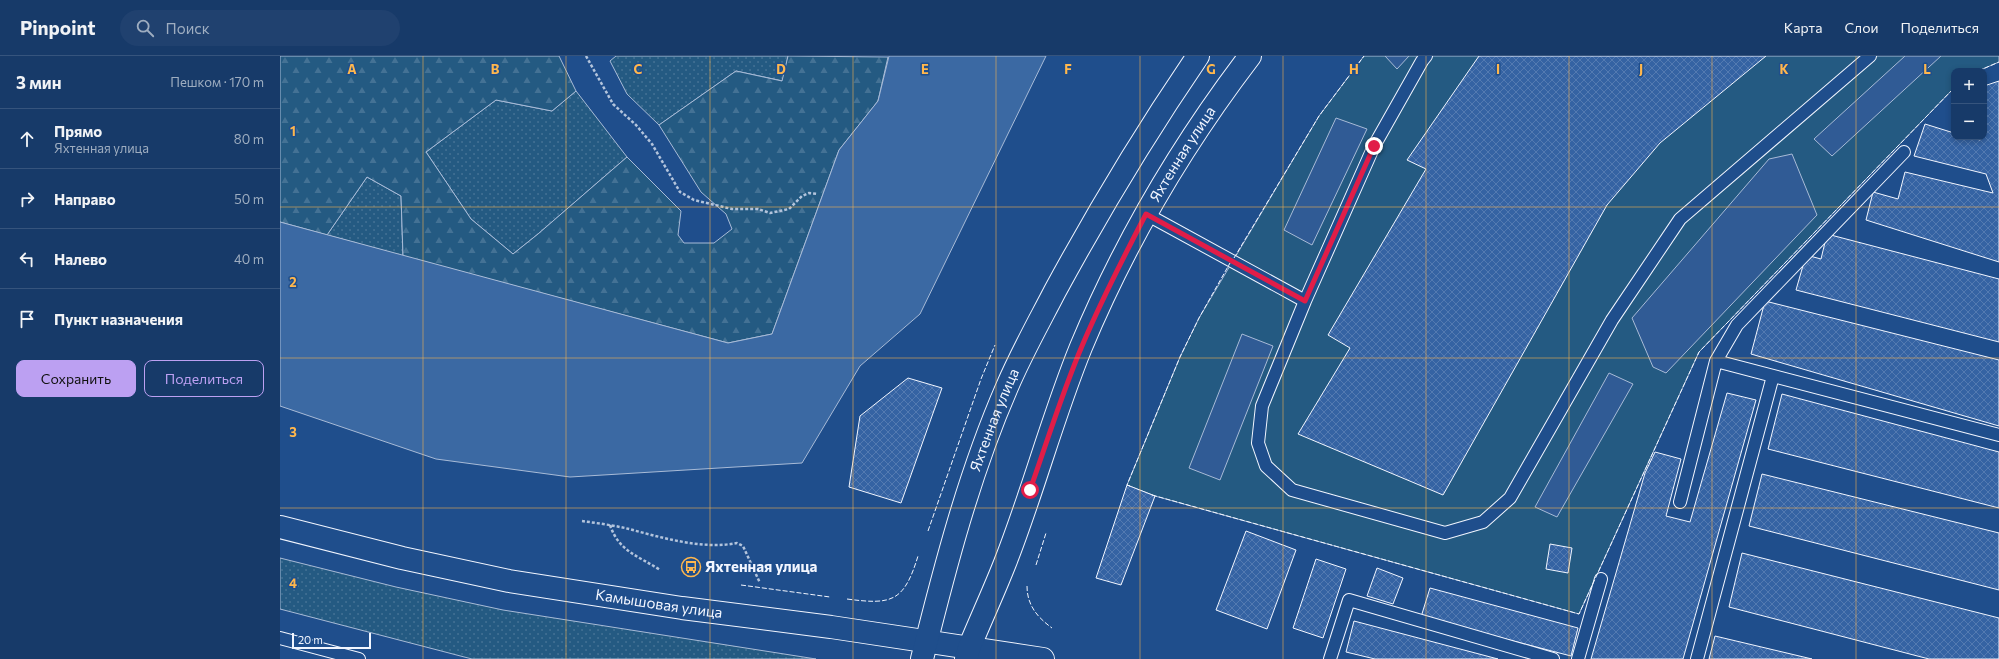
<!DOCTYPE html>
<html lang="ru">
<meta charset="utf-8">
<style>
body{margin:0;font-family:Commissioner,sans-serif;background:#20416f;color:#f1f3f6}
.controls{position:absolute;right:12px;top:12px;display:grid;overflow:hidden;border-radius:8px;box-shadow:0 2px 6px #0003}
.controls button{width:36px;height:36px;display:grid;place-items:center;padding:0;border:0;border-bottom:1px solid #36547d;background:#173a69;color:#f1f3f6;font:20px sans-serif}
.scale{position:absolute;left:12px;bottom:10px;width:79px;box-sizing:border-box;padding-left:4px;border:2px solid #f2f6ff;border-top:0;font-size:11px;line-height:14px;white-space:nowrap;color:#f2f6ff;-webkit-text-stroke:3px #1f4e8c;paint-order:stroke}
.stop{position:absolute;width:12px;height:12px;margin:-9px;border:3px solid #e11d48;border-radius:50%;background:#fff}
.stop.end{background:#e11d48;border-color:#fff;box-shadow:0 1px 4px #0008}
.list{margin:0;padding:0;list-style:none}
h2{display:flex;justify-content:space-between;align-items:center;height:52px;margin:0;padding:0 16px;font-size:17px}
h2 small{font-size:13px;font-weight:400;color:#9eadc0}
.list li{display:grid;grid-template-columns:26px 1fr auto;gap:12px;align-items:center;box-sizing:border-box;height:60px;padding:0 16px;border-top:1px solid #36547d}
.list b{display:block;font-size:15px;white-space:nowrap}
.list p{margin:0;font-size:13px;white-space:nowrap;color:#9eadc0}
.list em{font-size:13px;font-style:normal;color:#9eadc0}
.actions{display:flex;gap:8px;padding:12px 16px}
.actions a{flex:1;padding:9px 0;border:1px solid #bca0f2;border-radius:8px;text-align:center;font-size:14px;color:#bca0f2}
.actions .main{background:#bca0f2;color:#111}
.icon{flex:none;width:22px;height:22px;fill:none;stroke:currentColor;stroke-width:2;stroke-linecap:round;stroke-linejoin:round}
.map{position:relative;flex:none;width:1719px;height:603px;overflow:hidden}
header{display:flex;align-items:center;gap:24px;box-sizing:border-box;height:56px;padding:0 20px;background:#173a69;border-bottom:1px solid #36547d}
header strong{font-size:19px}
nav{display:flex;gap:22px;margin-inline-start:auto;font-size:14px}
.search{width:280px;height:36px;background:#20416f;display:flex;align-items:center;gap:10px;box-sizing:border-box;padding:0 14px;border-radius:22px;color:#9eadc0;font-size:15px}
main{display:flex}
aside{flex:1;background:#173a69}
.map>svg:first-child{display:block}
</style>
<header>
<strong>Pinpoint</strong>
<div class="search"><svg class="icon" aria-label="search" viewBox="0 0 24 24"><circle cx="10" cy="10" r="6"/><path d="M15 15l6 6"/></svg>Поиск</div>
<nav><a>Карта</a><a>Слои</a><a>Поделиться</a></nav>
</header>
<main>
<aside>
<h2>3 мин<small>Пешком · 170 m</small></h2>
<ul class="list">
<li><svg class="icon" aria-label="ahead" viewBox="0 0 24 24"><path d="M12 20V5M6 11l6-6 6 6"/></svg><div><b>Прямо</b><p>Яхтенная улица</p></div><em>80 m</em></li>
<li><svg class="icon" aria-label="right" viewBox="0 0 24 24"><path d="M7 20v-9h11M14 6l5 5-5 5"/></svg><div><b>Направо</b></div><em>50 m</em></li>
<li><svg class="icon" aria-label="left" viewBox="0 0 24 24"><path d="M17 20v-9H6M10 6l-5 5 5 5"/></svg><div><b>Налево</b></div><em>40 m</em></li>
<li><svg class="icon" aria-label="arrive" viewBox="0 0 24 24"><path d="M6 21V4h12l-3 4 3 4H6"/></svg><div><b>Пункт назначения</b></div></li>
</ul>
<div class="actions"><a class="main">Сохранить</a><a>Поделиться</a></div>
</aside>
<div class="map">
<svg width="1719" height="603" viewBox="0 0 1719 603">
<defs>
<pattern id="grass-dots" width="8" height="8" patternUnits="userSpaceOnUse"><rect width="8" height="8" fill="#245a82"/><path d="M2 2h.1M6 6h.1" fill="none" stroke="#447295" stroke-width="1.8" stroke-linecap="round"/></pattern>
<pattern id="forest-firs" width="22" height="20" patternUnits="userSpaceOnUse"><rect width="22" height="20" fill="#245a82"/><path d="M5 1l3.5 6h-7zM16 11l3.5 6h-7z" fill="#447295"/></pattern>
<pattern id="building-cross-hatch" width="8" height="8" patternUnits="userSpaceOnUse"><rect width="8" height="8" fill="#3563a3"/><path d="M0 0l8 8M0 8l8-8" fill="none" stroke="#537ab1"/></pattern>
</defs>
<rect width="100%" height="100%" fill="#1f4e8c"/>
<path fill="url(#grass-dots)" stroke="#a8bbd7" d="M336 0H508L503 25 456 15 379 69 347 38 330 5Z
M296 35 347 101 258 178 233 198 191 163 146 96 216 44 272 55Z
M87 121 121 140 123 200 47 179Z
M0 502 116 531 223 554 536 603H192L0 553Z"/>
<path fill="url(#forest-firs)" stroke="#a8bbd7" d="M0 0H279L296 35 272 55 216 44 146 96 191 163 233 198 258 178 347 101 401 155 398 179 404 187H434L452 173 446 158 421 136 379 69 456 15 502 25 508 0 608 1 598 45 559 94 492 278 448 287 123 200 121 140 87 121 47 179 0 166Z"/>
<path fill="#245a82" stroke="#a8bbd7" d="M1084 0H1719V6L1698 15H1674V32L1419 296 1299 558 875 440 847 429 900 301 919 262 1039 60Z"/>
<path fill="#305b95" stroke="#a8bbd7" d="M1105 0H1129L1117 13Z
M1625 0H1661L1552 100 1534 83Z
M1056 62 1087 73 1032 189 1004 174Z
M1512 98 1537 159 1386 317 1373 311 1352 262 1489 103Z
M962 278 993 290 940 424 909 412Z
M1329 317 1353 328 1277 461 1255 451Z"/>
<path fill="#3b69a3" stroke="#a8bbd7" d="M609 0H766L640 258 580 310 522 407 290 421 156 403 0 350V166L448 287 492 278 559 94 598 45Z"/>
<path fill="url(#building-cross-hatch)" stroke="#f2f6ff" d="M1199 0H1486L1380 87 1327 149 1163 439 1018 378 1070 292 1048 279 1146 113 1127 104Z
M1719 25V206L1586 164 1593 136 1618 143 1625 116 1713 137 1706 118 1634 100 1645 68 1674 77V81H1689L1700 84 1699 81H1704V30Z
M1547 178 1719 223V286L1516 234 1526 199 1541 203Z
M1485 245 1719 304V370L1471 298Z
M628 322 662 332 621 447 569 431 580 360Z
M1447 337 1476 344 1403 603H1311L1365 417 1375 396 1401 403 1386 460 1410 466Z
M1502 338 1719 396V452L1488 393Z
M1482 418 1719 477V534L1469 470Z
M847 429 875 440 841 529 816 522Z
M966 475 1016 494 987 573 936 554Z
M1270 488 1292 492 1288 517 1266 513Z
M1462 497 1719 562V603H1649L1449 551Z
M1036 503 1066 513 1043 582 1013 572Z
M1097 512 1123 522 1113 548 1087 540Z
M1150 532 1298 572 1291 600 1141 561Z
M1074 565 1218 603H1095L1066 596Z
M1435 580 1532 603H1429Z"/>
<g fill="none" stroke-linecap="round" stroke-linejoin="round">
<defs>
<path id="service" d="M1146 0 1142 5 1094 90 1025 245 982 350 978 387 986 410 1012 434 1165 477 1203 466 1230 442 1332 264 1400 163 1590 0
M866 158 1025 245
M1436 305 1719 379
M1400 446 1436 305 1457 269 1624 96
M0 582 79 603
M1050 603 1069 544 1273 603
M1298 603 1321 523
M1417 603 1493 320"/>
<g id="tertiary">
<path id="s1" d="M0 471 122 502 229 525 402 552 551 571 763 603"/>
</g>
<g id="secondary">
<path id="s2" d="M642 603C665 511 689 418 727 331 741 298 759 266 775 235 819 154 866 76 918 0"/>
<path id="s3" d="M686 603 689 592C701 563 714 535 725 507 753 436 772 362 801 291 844 188 902 89 970 0"/>
</g>
</defs>
<use href="#service" stroke="#f2f6ff" stroke-width="14"/>
<use href="#tertiary" stroke="#f2f6ff" stroke-width="24"/>
<use href="#secondary" stroke="#f2f6ff" stroke-width="24"/>
<path stroke="#b3c4dc" stroke-width="2.5" stroke-dasharray="3 2" stroke-linecap="butt" d="M306 0 333 48 356 69 372 88 400 136 414 144 452 153H478L490 157 509 153 522 140 529 137 538 138
M302 465C316 467 331 469 345 472 380 481 421 494 457 487L463 490 480 527
M330 469C339 496 359 500 380 514"/>
<use href="#service" stroke="#1f4e8c" stroke-width="12"/>
<use href="#tertiary" stroke="#1f4e8c" stroke-width="22"/>
<use href="#secondary" stroke="#1f4e8c" stroke-width="22"/>
<path stroke="#f2f6ff" stroke-width="1" stroke-dasharray="5 2" stroke-linecap="butt" d="M1698 15 1719 6
M954 202 1039 60 1084 0
M850 430 847 429 900 301 919 262 950 207
M872 439 1299 558 1419 296 1674 32
M648 475 701 323 715 289
M756 509 766 477
M461 529 550 541
M747 530C747 549 757 561 772 572
M567 543C612 549 624 546 638 500"/>
</g>
<g fill="none" stroke-linecap="round" stroke-linejoin="round">
<path stroke="#e11d48" stroke-width="5" d="M750 434C767 386 782 337 802 290 821 245 843 202 866 158L1025 245 1094 90"/>
</g>
<path fill="none" stroke="#ffb74d" stroke-width="1" stroke-opacity="0.55" d="M143 0V603M286 0V603M430 0V603M573 0V603M716 0V603M860 0V603M1003 0V603M1146 0V603M1289 0V603M1432 0V603M1576 0V603M0 151H1719M0 302H1719M0 452H1719"/>
<defs>
<symbol id="bus-ring" viewBox="-11 -11 22 22"><circle r="9.5" fill="#1f4e8c" stroke="#ffb74d" stroke-width="1.5"/><path d="M-5-6H5V4H4V6H2V4H-2V6H-4V4H-5ZM-3.5-4V0h7V-4ZM-3.5 1.2v1.5H-2V1.2ZM2 1.2v1.5H3.5V1.2Z" fill="#ffb74d"/></symbol>
</defs>
<g fill-rule="evenodd">
<use href="#bus-ring" x="400" y="500" width="22" height="22"/>
</g>
<g text-anchor="middle" stroke-width="3" stroke-linejoin="round" paint-order="stroke">
<g font-size="15" fill="#f2f6ff" stroke="#1f4e8c">
<text dy="5" stroke="none"><textPath href="#s3" startOffset="551">Яхтенная улица</textPath></text>
<text dy="5" stroke="none"><textPath href="#s2" startOffset="250">Яхтенная улица</textPath></text>
<text dy="5" stroke="none"><textPath href="#s1" startOffset="387">Камышовая улица</textPath></text>
</g>
<g font-size="15" font-weight="bold" fill="#f2f6ff" stroke="#1f4e8c" text-anchor="start">
<text x="425" y="516">Яхтенная улица</text>
</g>
</g>
<g font-size="13" text-anchor="middle" font-weight="bold" fill="#ffb74d" stroke="#1f4e8c" stroke-width="3" stroke-linejoin="round" paint-order="stroke">
<text x="72" y="18">A</text>
<text x="215" y="18">B</text>
<text x="358" y="18">C</text>
<text x="501" y="18">D</text>
<text x="645" y="18">E</text>
<text x="788" y="18">F</text>
<text x="931" y="18">G</text>
<text x="1074" y="18">H</text>
<text x="1218" y="18">I</text>
<text x="1361" y="18">J</text>
<text x="1504" y="18">K</text>
<text x="1647" y="18">L</text>
<text x="13" y="80">1</text>
<text x="13" y="231">2</text>
<text x="13" y="381">3</text>
<text x="13" y="532">4</text>
</g>
</svg>
<div class="controls">
<button>+</button>
<button>−</button>
</div>
<div class="scale">20 m</div>
<div class="stop" style="left:750px;top:434px"></div>
<div class="stop end" style="left:1094px;top:90px"></div>
</div>
</main>
